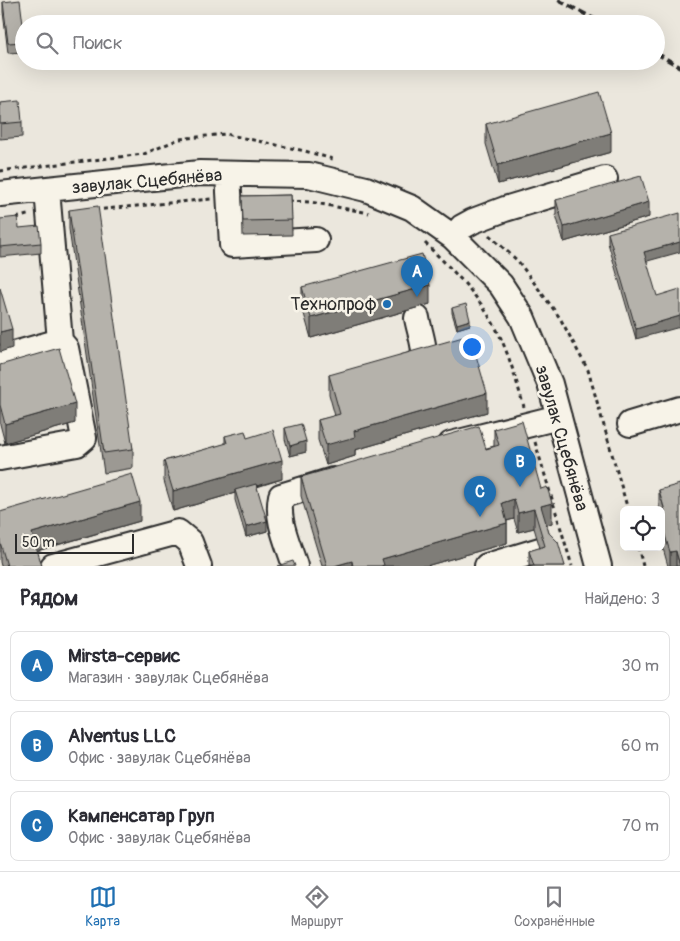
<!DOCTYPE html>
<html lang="ru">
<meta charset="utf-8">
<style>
body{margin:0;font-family:Pangolin,sans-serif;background:#f2f2f3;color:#2b2b33}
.controls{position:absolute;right:15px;bottom:15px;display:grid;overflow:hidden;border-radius:8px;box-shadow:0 5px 20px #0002}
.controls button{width:45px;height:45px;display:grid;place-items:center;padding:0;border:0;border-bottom:1px solid #e1e1e2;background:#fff;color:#2b2b33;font:25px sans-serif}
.scale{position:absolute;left:15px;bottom:12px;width:119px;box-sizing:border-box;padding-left:5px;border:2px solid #2b2b2b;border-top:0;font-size:14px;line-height:18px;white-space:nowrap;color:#2b2b2b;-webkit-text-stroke:4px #f7f3e8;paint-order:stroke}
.you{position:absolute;left:471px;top:346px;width:18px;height:18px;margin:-12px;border:4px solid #fff;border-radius:50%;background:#1a73e8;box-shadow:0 0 0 8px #1a73e833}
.badge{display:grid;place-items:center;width:32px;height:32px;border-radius:50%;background:#1f6fb2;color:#fff;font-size:16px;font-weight:700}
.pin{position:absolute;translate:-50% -41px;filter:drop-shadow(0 1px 2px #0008)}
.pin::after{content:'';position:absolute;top:26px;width:18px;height:15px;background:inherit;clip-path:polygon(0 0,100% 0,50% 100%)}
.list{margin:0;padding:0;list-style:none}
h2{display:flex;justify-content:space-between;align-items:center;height:65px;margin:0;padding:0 20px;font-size:21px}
h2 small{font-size:16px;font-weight:400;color:#7c7c81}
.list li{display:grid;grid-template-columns:32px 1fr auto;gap:15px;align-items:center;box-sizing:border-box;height:70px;margin:0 10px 10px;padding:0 10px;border:1px solid #e1e1e2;border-radius:8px}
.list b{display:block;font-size:19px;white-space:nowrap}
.list p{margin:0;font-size:16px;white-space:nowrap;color:#7c7c81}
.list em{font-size:16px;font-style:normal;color:#7c7c81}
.icon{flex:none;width:28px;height:28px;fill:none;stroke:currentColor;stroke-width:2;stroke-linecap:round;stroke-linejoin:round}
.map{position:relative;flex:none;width:680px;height:566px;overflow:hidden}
.search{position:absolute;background:#fff;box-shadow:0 5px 20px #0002;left:15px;right:15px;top:15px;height:55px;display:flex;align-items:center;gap:12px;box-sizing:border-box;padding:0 18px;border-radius:28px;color:#7c7c81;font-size:19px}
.sheet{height:305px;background:#fff}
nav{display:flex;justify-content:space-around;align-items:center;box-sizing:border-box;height:70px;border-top:1px solid #e1e1e2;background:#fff;font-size:14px;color:#7c7c81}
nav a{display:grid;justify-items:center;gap:2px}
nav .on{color:#1f6fb2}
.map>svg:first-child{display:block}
</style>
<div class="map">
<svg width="680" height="566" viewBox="0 0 680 566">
<rect width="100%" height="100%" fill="#ebe7dd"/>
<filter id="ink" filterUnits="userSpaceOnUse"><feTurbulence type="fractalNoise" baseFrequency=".02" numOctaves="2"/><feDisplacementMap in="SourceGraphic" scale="10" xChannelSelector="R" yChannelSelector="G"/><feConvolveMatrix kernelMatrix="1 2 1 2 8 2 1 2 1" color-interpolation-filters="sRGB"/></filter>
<g filter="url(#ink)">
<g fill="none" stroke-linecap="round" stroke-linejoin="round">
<defs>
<path id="minor" d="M228 174 232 245 316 240
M0 194 200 173 309 175 366 189 412 208 453 237 501 285 522 317 550 384 599 566
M453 237 462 227 473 221 505 209 605 179
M0 358 60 341
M404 368C410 366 419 365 423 359 427 352 418 326 417 318
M630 424 680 409
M451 444 559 417
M0 458 77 444 84 438 66 348 60 341 47 190
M53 566 178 532 190 542 199 566
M295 566C288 543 276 520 281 496L333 480
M487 566 540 550"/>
</defs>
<use href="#minor" stroke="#2b2b2b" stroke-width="28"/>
<path stroke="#2b2b2b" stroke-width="3" stroke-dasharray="4 4" stroke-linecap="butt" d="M0 171 144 154 179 139 225 134 305 151 336 160
M289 201 310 202 369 213
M95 210 211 199
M16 218 31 214
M489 235 518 261 560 318 588 370 628 510
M425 243C448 266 473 289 490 318 507 345 515 377 524 407
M535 442 572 566
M638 547 643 566"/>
<use href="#minor" stroke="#f7f3e8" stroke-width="24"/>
<path stroke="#2b2b2b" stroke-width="4" stroke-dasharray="8 4" stroke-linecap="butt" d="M558 0 604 24
M656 53 680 67"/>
</g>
<path fill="#9c9993" stroke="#2b2b2b" d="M3 2 24 33V52L8 53 3 12Z
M0 102 22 122V137L0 139Z
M486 124 611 152 498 184 486 144Z
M291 195 292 235 243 236 242 196Z
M556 200 649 217 564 242 556 215Z
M69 210 133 449V468L104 473 69 229Z
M0 219 19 228 41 243V253L0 257Z
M608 233 647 262 636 339 608 243Z
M302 287 430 304 311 338 302 307Z
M452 308 470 325 457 329 452 313Z
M0 365 75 423 5 443 0 424Z
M329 375 487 412 355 450V456L326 465 318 440V420L335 416 329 394Z
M285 428 306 452 290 456 285 439Z
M494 429 541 489 552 523 546 524 549 533 565 566H529V551L540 548 534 528 518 532 514 519 507 521V543L426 566H322L301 496V477L486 449 494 447Z
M225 436 247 438 282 479 257 487 267 531 246 537 235 500V493L173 511 164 481V461L225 444Z
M659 490 680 566H668L661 541V510L659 509Z
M0 512 140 521 37 551 42 566H1L0 562Z"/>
<path fill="#7f7d78" stroke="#2b2b2b" d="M611 133V152L498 184V165Z
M649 202V217L564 242V227Z
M680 242V252L644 262V252Z
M430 285V304L311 338V318Z
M680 316V327L636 339V329Z
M470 320V325L457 329V324Z
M12 329V348L0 352V332Z
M487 393V412L355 450V456L326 465V445L354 431Z
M75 404V423L5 443V424Z
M306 441V452L290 456V446Z
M282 460V479L236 492 235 490V493L173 511V491Z
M514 499V519L502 522V503Z
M140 502V521L32 552V533Z
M552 503V523L541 526V506Z
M534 509V528L518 532V513Z
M267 521V531L246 537V527Z
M507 523V543L426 566H381L382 559Z
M676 551V566H670V552Z
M352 561V566H334Z"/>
<path fill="#b5b2ab" stroke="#2b2b2b" d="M20 0 24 33V42L8 43 3 2Z
M599 92 611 133 498 165 486 124Z
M20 100 22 122 0 124V102Z
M641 176 649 202 564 227 556 200Z
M291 195 292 220 243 221 242 196Z
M98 206 133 449 104 453 69 210Z
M680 213V242L644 252 657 296 680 289V316L636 329 608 233Z
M18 217 19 228 39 226 41 243 0 247V219Z
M422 254 430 285 311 318 302 287Z
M0 288 12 329 0 332Z
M466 304 470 320 457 324 452 308Z
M470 335 487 393 354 431 355 437 326 445 318 420 340 414 329 375Z
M59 348 75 404 5 424 0 405V365Z
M522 421 541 489 547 487 552 503 541 506 549 533 558 542 565 566H534L529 551 545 546 534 509 518 513 514 499 502 503 507 523 382 559 384 565 381 566H353L352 561 334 566H327L301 477 479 426 486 449 499 445 494 429Z
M301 424 306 441 290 446 285 428Z
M273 430 282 460 173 491 164 461 227 443 225 436 245 431 247 438Z
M132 474 140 502 32 533 42 566H7L0 542V512Z
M256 484 267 521 246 527 235 490Z
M680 484V566L676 551 670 552 661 522V512L665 511 659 490Z
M293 561 295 566H277Z"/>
</g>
<circle fill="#1f6fb2" stroke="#f7f3e8" stroke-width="2" cx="387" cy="304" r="5"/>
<g text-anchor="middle" stroke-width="5" stroke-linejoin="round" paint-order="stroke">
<g font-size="18" fill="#2b2b2b" stroke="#f7f3e8">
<text transform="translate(147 181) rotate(-5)" y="6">завулак Сцебянёва</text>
<text transform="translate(562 438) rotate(74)" y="6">завулак Сцебянёва</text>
</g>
<g font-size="18" fill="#2b2b2b" stroke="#f7f3e8" text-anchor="end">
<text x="377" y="310">Технопроф</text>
</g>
</g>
</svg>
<div class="controls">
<button><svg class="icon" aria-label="locate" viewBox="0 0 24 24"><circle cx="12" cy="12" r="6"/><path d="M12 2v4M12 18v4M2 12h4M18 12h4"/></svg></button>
</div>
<div class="scale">50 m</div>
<div class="you"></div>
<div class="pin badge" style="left:417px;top:297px">A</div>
<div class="pin badge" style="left:520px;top:487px">B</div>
<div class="pin badge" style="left:480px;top:517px">C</div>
<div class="search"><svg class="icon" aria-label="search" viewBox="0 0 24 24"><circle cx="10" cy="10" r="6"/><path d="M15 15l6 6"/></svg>Поиск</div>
</div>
<section class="sheet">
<h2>Рядом<small>Найдено: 3</small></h2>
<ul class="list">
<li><span class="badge">A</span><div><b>Mirsta-сервис</b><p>Магазин · завулак Сцебянёва</p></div><em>30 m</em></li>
<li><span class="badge">B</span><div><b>Alventus LLC</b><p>Офис · завулак Сцебянёва</p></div><em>60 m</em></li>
<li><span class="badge">C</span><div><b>Кампенсатар Груп</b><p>Офис · завулак Сцебянёва</p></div><em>70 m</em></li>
</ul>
</section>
<nav>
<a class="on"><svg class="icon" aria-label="map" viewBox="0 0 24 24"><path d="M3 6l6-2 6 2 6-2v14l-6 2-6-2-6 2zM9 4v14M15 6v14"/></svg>Карта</a>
<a><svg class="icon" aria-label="directions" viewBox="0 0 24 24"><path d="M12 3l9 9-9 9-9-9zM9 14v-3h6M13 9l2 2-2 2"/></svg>Маршрут</a>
<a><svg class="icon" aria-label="saved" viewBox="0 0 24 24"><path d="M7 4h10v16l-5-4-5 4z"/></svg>Сохранённые</a>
</nav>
